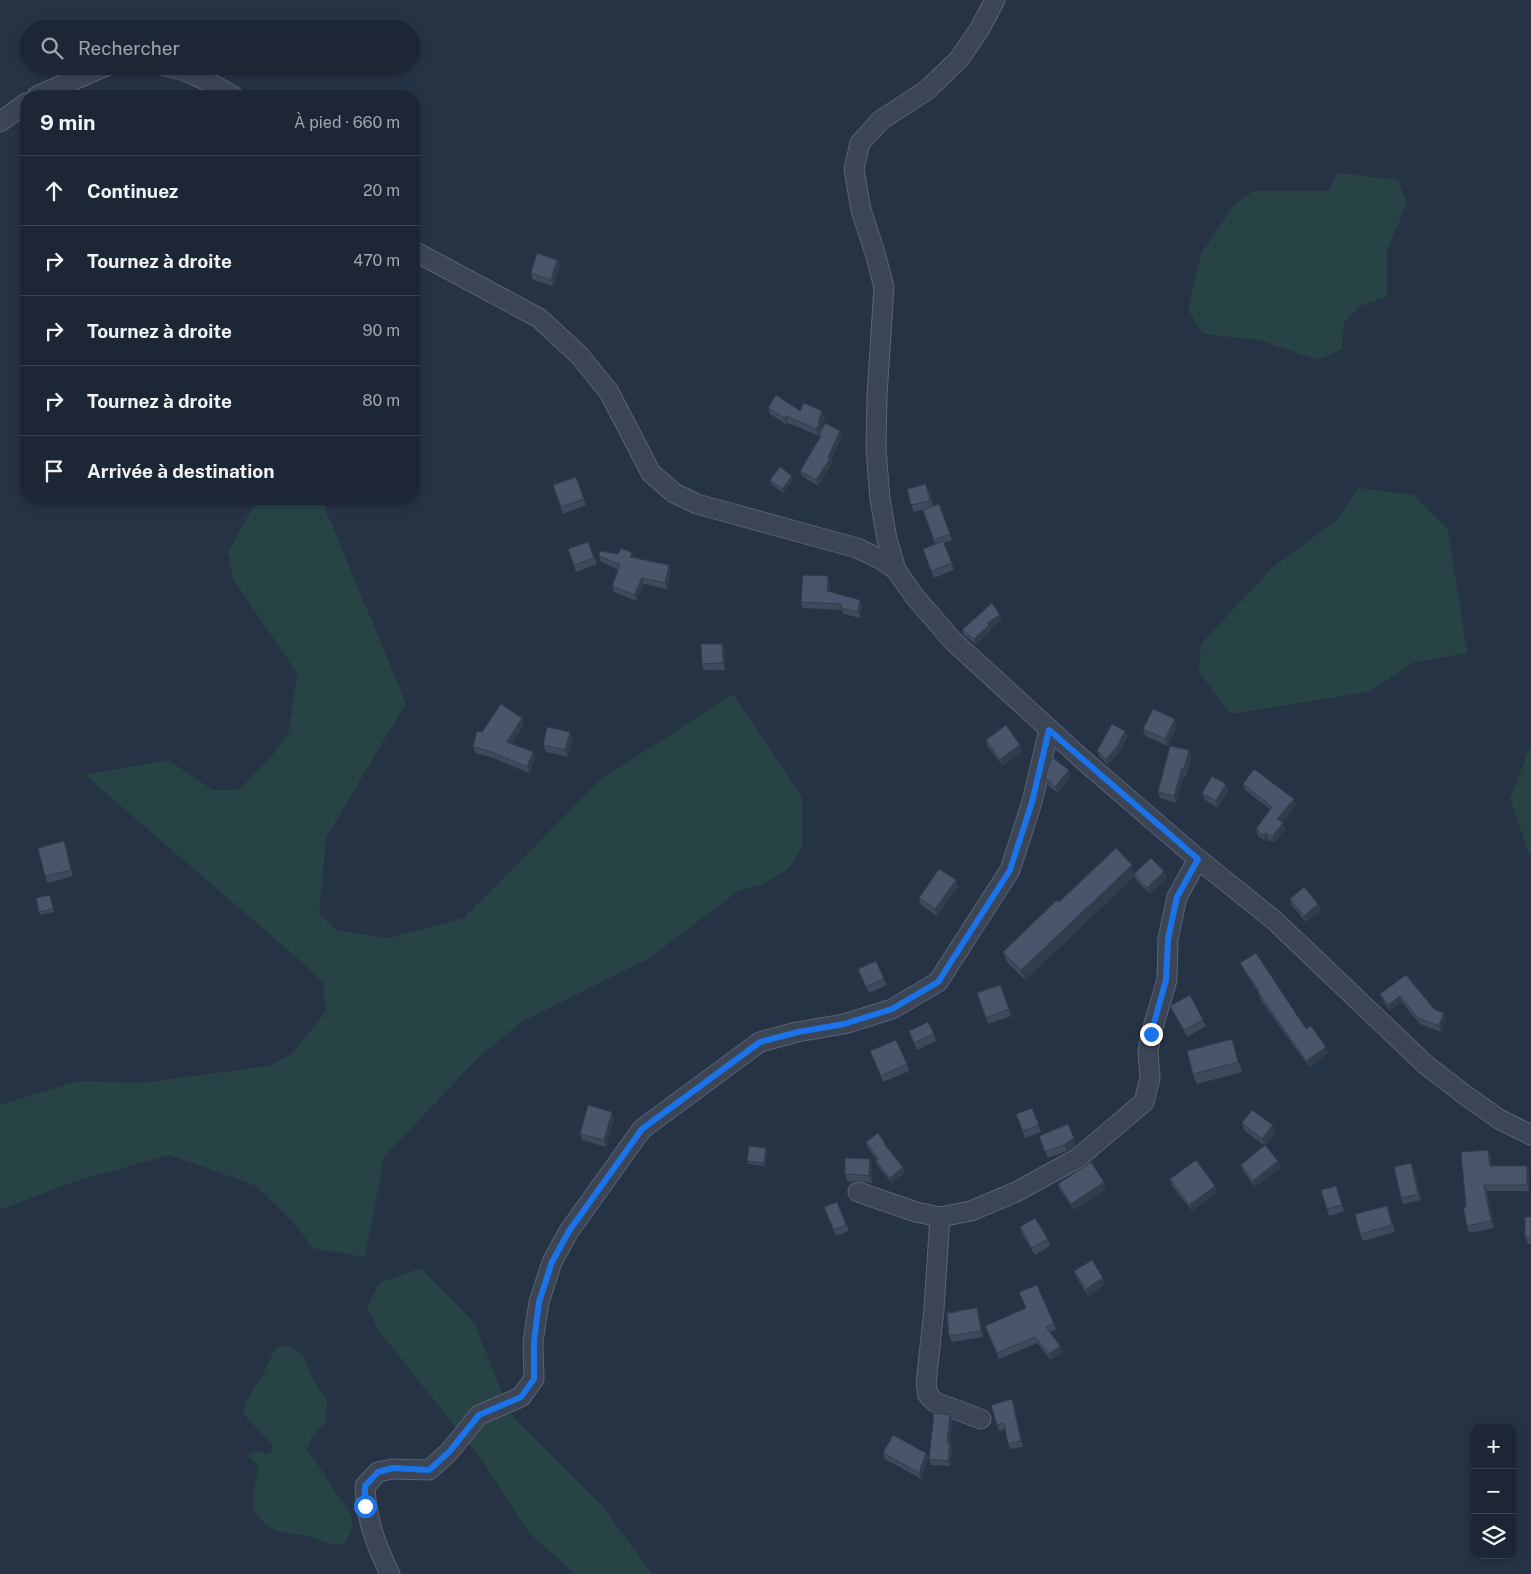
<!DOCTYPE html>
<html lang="fr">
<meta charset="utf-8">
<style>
body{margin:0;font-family:"Public Sans",sans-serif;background:#293240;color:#f1f3f6}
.controls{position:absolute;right:15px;bottom:15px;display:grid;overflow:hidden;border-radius:10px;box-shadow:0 2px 8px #0003}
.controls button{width:45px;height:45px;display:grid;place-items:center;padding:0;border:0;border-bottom:1px solid #3a434f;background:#1c2634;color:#f1f3f6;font:25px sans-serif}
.stop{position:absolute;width:15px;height:15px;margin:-11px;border:4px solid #1a73e8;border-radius:50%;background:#fff}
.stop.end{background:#1a73e8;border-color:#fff;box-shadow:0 1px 5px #0008}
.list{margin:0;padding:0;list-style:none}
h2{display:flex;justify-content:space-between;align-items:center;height:65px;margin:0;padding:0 20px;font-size:21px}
h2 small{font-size:16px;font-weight:400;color:#a0a5ac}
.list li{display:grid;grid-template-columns:32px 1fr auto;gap:15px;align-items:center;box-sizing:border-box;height:70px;padding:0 20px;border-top:1px solid #3a434f}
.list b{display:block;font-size:19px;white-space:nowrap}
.list em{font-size:16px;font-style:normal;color:#a0a5ac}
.icon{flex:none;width:28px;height:28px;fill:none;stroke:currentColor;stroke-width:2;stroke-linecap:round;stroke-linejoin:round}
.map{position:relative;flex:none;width:1531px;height:1574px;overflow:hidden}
.search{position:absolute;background:#1c2634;box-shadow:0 2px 8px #0003;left:20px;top:20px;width:400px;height:55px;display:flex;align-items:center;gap:12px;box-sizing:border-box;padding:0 18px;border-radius:28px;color:#a0a5ac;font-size:19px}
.panel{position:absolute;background:#1c2634;box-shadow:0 2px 8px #0003;left:20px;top:90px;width:400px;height:415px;border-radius:20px}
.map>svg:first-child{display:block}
</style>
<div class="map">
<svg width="1531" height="1574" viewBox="0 0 1531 1574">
<rect width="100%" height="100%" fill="#263345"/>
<path fill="#284346" d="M1337 173 1398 180 1407 203 1387 251V297L1361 305 1344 323 1342 349 1318 360 1259 340 1203 334 1188 310 1201 254 1233 206 1253 191H1329Z
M1359 488 1413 495 1448 529 1467 653 1415 662 1368 692 1231 714 1199 672 1201 644 1274 566 1337 520Z
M266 499H321L406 703 326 838 319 914 338 931 390 938 464 918 599 781 733 694 802 797V848L789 868 763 884 737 892 648 959 521 1022 477 1059 384 1157 365 1257 312 1248 297 1226 255 1185 169 1155 76 1181 0 1210V1105L79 1081 139 1083 269 1066 293 1053 326 1011 323 983 304 964 85 775 168 760 213 790H239L274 753 289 731 297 673 233 579 228 553 252 508Z
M1531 744V858L1510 799Z
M421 1268 475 1324 510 1413 603 1507 652 1574H575L529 1533 484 1463 379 1331 367 1307 380 1283Z
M289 1345 303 1356 313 1380 325 1397 327 1403 326 1422 312 1437 307 1449C312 1459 317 1463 323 1472 327 1478 330 1486 335 1492 350 1512 360 1518 345 1543 331 1548 321 1540 308 1536 300 1534 293 1535 285 1533 269 1530 253 1517 253 1499 253 1488 257 1476 259 1465L248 1456 253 1451 267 1454 272 1451V1444L243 1414C245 1399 253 1391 261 1378 267 1368 270 1357 277 1347Z"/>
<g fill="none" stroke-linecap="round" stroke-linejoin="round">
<defs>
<path id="minor" d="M995 0 979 30 959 59 927 90 881 120 860 143 854 169 861 210 875 253 884 287 877 396 876 449 880 499 887 539 896 570 915 597 953 641 1082 759 1198 859 1274 920 1426 1065 1465 1095 1499 1119 1531 1135
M165 66C190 70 212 84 233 96
M37 96 106 66
M0 122 26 103
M414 251 539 318 580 356 609 392 651 473 674 493 697 504 857 548 882 560 896 570
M858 1192 916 1212 940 1217 971 1211 1016 1192 1078 1158 1144 1102 1150 1078 1148 1052 1151 1034 1167 980 1168 939 1177 897 1198 859
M940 1217 934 1309 926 1384 928 1395 935 1402 981 1419
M390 1574C376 1545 366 1519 365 1486L378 1472 393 1469 429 1470 449 1452 479 1415 521 1397 534 1379 533 1342 539 1302 552 1262 569 1231 642 1129 760 1042 797 1032 844 1024 892 1009 938 982 1010 870 1032 802 1049 730"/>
</defs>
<use href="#minor" stroke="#596372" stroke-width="21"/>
<use href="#minor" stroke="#3b4555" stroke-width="19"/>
</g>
<path fill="#3e495b" d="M557 260 560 266 553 286 533 280 531 273Z
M768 408 800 411 825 418 821 427 822 430 842 436 831 461 832 463 818 486 802 476 800 471 820 437 819 435 821 431 819 436 788 423 787 425 770 414Z
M792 476 793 479 783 493 771 484 770 480Z
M576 477 586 505 563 514 553 485Z
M929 491 933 506 939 504 952 540 944 543 954 570 934 578 923 549 935 544 923 510 925 509 914 512 911 505Z
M588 542 597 564 576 572 568 549Z
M599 556 633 557 671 571 667 589 644 584 636 601 614 592 612 586 619 570 601 562Z
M830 582V592L860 600 862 606 860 618 843 614 842 610 803 608 801 602Z
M1000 615 1002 620 990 628 991 630 976 644 964 635 962 630Z
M725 650V670H704L702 664Z
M524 724 512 744 533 752 535 758 529 773 491 757 475 753 473 747 482 732Z
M1177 726 1168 746 1145 736 1143 729Z
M570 732 572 739 568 757 546 752 543 745Z
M1128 736 1119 753 1108 765 1100 757 1097 751Z
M986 740 1020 745 1022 751 1003 766 988 747Z
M1189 750 1191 757 1187 776 1184 775 1176 803 1160 798 1158 792Z
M1071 777 1058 793 1048 785 1045 778Z
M1243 784 1296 805 1282 822 1285 829 1274 843 1268 839 1266 841 1258 836 1256 829 1270 809 1245 790Z
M1228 791 1218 808 1205 800 1202 793Z
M64 841 73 876 47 883 45 876Z
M1164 871 1167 878 1150 894 1136 880 1135 876 1025 980 1007 962 1003 952 1059 902 1135 873Z
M956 880 958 887 937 916 921 905 919 898Z
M50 895 54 912 40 915 39 912Z
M1290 899 1318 904 1321 911 1306 922 1292 906Z
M1240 963 1306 1029 1328 1053 1309 1067 1260 999 1258 992 1243 969Z
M858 969 884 979 887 985 869 993Z
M1406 975 1434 1009 1446 1019 1441 1032 1420 1024 1402 1002 1390 1011 1383 1000 1380 994Z
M1000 985 1011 1016 988 1024 977 993Z
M1170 1006 1203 1020 1206 1026 1187 1037 1173 1012Z
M909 1031 934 1034 936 1041 917 1050Z
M1232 1039 1242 1072 1197 1084 1193 1074Z
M870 1051 907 1064 909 1071 883 1082Z
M1032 1108 1041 1132 1025 1138 1016 1114Z
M614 1118 606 1147 582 1140 580 1134Z
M1242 1123 1275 1132 1265 1146 1244 1130Z
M1039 1136 1076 1145 1067 1151 1048 1158Z
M866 1142 885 1143 887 1148 903 1167 905 1173 892 1183 877 1165 875 1160H877L868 1148Z
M1488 1150 1491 1156V1166H1527L1529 1172V1191H1487L1494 1228 1469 1233 1467 1226 1466 1207Z
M767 1152 765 1166 748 1164 747 1161Z
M870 1159 872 1165V1183L856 1181 848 1182 845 1175Z
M1278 1161 1280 1168 1255 1187 1243 1171 1241 1165Z
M1414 1170 1421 1200 1403 1204 1401 1198Z
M1170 1179 1218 1192 1192 1211 1172 1186Z
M1104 1182 1106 1189 1074 1210 1060 1190 1058 1184Z
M1336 1186 1344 1211 1329 1216 1321 1190Z
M837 1202 849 1231 836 1236 826 1214Z
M1389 1212 1395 1232 1363 1241 1360 1234Z
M1531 1217V1244H1528L1525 1237Z
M1020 1227 1048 1239 1050 1246 1035 1255 1022 1234Z
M1074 1271 1103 1278 1105 1285 1088 1296 1077 1278Z
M977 1308 979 1313 983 1337 952 1342 949 1336 957 1312Z
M1054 1324 1056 1330 1050 1332 1063 1352 1051 1360 1037 1343 999 1359 987 1331Z
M1012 1399 1014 1405 1023 1447 1010 1449 1008 1444 1005 1429 999 1431 997 1425Z
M952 1420 950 1443 952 1449 950 1466 931 1465 929 1459Z
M883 1453H926L928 1459 921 1479 885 1459Z"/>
<path fill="#323c4a" d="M557 260 560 266 553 286 551 280Z
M822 411 825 418 821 427 822 430 819 436 816 429 818 422Z
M786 416 788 423 787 425 784 418Z
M840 431 842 436 831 461 832 463 818 486 816 480Z
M792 476 793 479 783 493 782 489Z
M669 565 671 571 667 589 665 583Z
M828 576 830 582V597L827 591Z
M642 578 644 584 636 601 634 595Z
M860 600 862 606 860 618 858 612Z
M1000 615 1002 620 990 628 991 630 976 644 974 639 987 623Z
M722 644 725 650V670L723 663Z
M522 718 524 724 509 748 507 742Z
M1175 719 1177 726 1168 746 1165 739Z
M1125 731 1128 736 1119 753 1108 765 1106 759Z
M570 732 572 739 568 757 565 750Z
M1020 745 1022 751 1003 766 1000 759Z
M1189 750 1191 757 1187 776 1184 769Z
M533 752 535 758 529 773 527 767Z
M1182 768 1184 775 1176 803 1174 796Z
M1069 770 1071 777 1058 793 1055 787Z
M1226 784 1228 791 1218 808 1216 801Z
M1294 799 1296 805 1280 825 1277 819Z
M1283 823 1285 829 1274 843 1272 837Z
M1266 833 1268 839 1266 841 1263 835Z
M64 841 67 848 73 876 71 870Z
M1132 865 1135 875 1134 874 1135 876 1025 980 1021 970Z
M1164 871 1167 878 1150 894 1147 888Z
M956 880 958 887 937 916 935 909Z
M1318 904 1321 911 1306 922 1304 916Z
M1400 996 1402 1002 1390 1011 1388 1005Z
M1444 1013 1446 1019 1441 1032 1439 1026Z
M1232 1039 1235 1048 1242 1072 1238 1062Z
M1326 1047 1328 1053 1309 1067 1306 1061Z
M612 1112 614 1118 606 1147 604 1140Z
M1273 1125 1275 1132 1265 1146 1262 1139Z
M1074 1138 1076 1145 1067 1151 1064 1145Z
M766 1148 767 1152 765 1166 764 1163Z
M1488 1150 1491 1156 1492 1172 1490 1166Z
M870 1159 872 1165V1183L869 1176Z
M1278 1161 1280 1168 1255 1187 1253 1181Z
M1411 1163 1414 1170 1421 1200 1418 1194Z
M1527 1166 1529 1172V1191L1527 1185Z
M903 1167 905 1173 892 1183 890 1178Z
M1104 1182 1106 1189 1074 1210 1071 1204Z
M1484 1185 1487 1191 1494 1228 1491 1221Z
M1215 1186 1218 1192 1192 1211 1189 1205Z
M1103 1278 1105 1285 1088 1296 1086 1289Z
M977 1308 979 1313 983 1337 981 1331Z
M1060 1346 1063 1352 1051 1360 1049 1354Z
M1012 1399 1014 1405 1023 1447 1021 1441Z
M950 1415 952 1420 949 1449 947 1443Z
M950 1443 952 1449 950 1466 948 1461Z
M926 1453 928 1459 921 1479 919 1473Z"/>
<path fill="#48556a" stroke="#323c4a" d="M537 253 557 260 551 280 531 273Z
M776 395 800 411 804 403 822 411 818 422 819 424 816 429 786 416 784 418 768 408Z
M825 423 840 431 828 457 830 458 816 480 800 471 821 436 819 435Z
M780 467 792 476 782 489 770 480Z
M576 477 584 499 561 507 553 485Z
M926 484 930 501 911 505 907 489Z
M939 504 950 534 934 540 923 510Z
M943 541 952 563 931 571 923 549Z
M588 542 594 558 574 565 568 549Z
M621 548 632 553 630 557 669 565 665 583 642 578 634 595 612 586 620 565 599 556 600 551 618 554Z
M803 575 828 576 827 591 860 600 858 612 841 608 842 604 801 602Z
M992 603 1000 615 987 623 989 625 974 639 962 630Z
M701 644H722L723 663 702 664Z
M501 704 522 718 507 742 533 752 527 767 489 751 473 747 477 731 482 732Z
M1153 709 1175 719 1165 739 1143 729Z
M1112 724 1125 731 1117 747 1106 759 1097 751Z
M1006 725 1020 745 1000 759 986 740Z
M547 727 570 732 565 750 543 745Z
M1170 746 1189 750 1184 769 1182 768 1174 796 1158 792Z
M1053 758 1069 770 1055 787 1045 778 1049 764Z
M1254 769 1294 799 1277 819 1283 823 1272 837 1266 833 1263 835 1256 829 1272 807 1243 784Z
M1212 776 1226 784 1216 801 1202 793Z
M64 841 71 870 45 876 38 848Z
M1116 848 1132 865 1021 970 1003 952 1057 900 1059 902Z
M1151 858 1164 871 1147 888 1134 874Z
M939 869 956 880 935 909 919 898Z
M1304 887 1318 904 1304 916 1290 899Z
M50 895 53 909 39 912 36 898Z
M1256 953 1306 1029 1311 1026 1326 1047 1306 1061 1258 992 1259 991 1240 963Z
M876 961 884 979 866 987 858 969Z
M1406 975 1434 1009 1444 1013 1439 1026 1418 1018 1400 996 1388 1005 1380 994Z
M1000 985 1009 1009 986 1018 977 993Z
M1190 995 1203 1020 1184 1030 1170 1006Z
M928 1022 934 1034 914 1043 909 1031Z
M1232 1039 1238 1062 1193 1074 1187 1051Z
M896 1040 907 1064 881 1076 870 1051Z
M588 1105 612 1112 604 1140 580 1134Z
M1032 1108 1039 1125 1023 1131 1016 1114Z
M1252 1110 1273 1125 1262 1139 1242 1123Z
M1068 1124 1074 1138 1064 1145 1045 1152 1039 1136Z
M878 1133 885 1143 884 1144 903 1167 890 1178 875 1160H879L866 1142Z
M1265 1145 1278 1161 1253 1181 1241 1165Z
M749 1146 766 1148 764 1163 747 1161Z
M1488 1150 1490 1166H1527V1185H1484L1491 1221 1467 1226 1463 1207H1466L1461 1152Z
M845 1158 870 1159 869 1176 854 1174 845 1175Z
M1196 1160 1215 1186 1189 1205 1170 1179Z
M1091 1162 1104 1182 1071 1204 1058 1184Z
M1411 1163 1418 1194 1401 1198 1394 1167Z
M1336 1186 1342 1205 1327 1209 1321 1190Z
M837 1202 846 1225 834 1230 824 1207Z
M1387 1206 1392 1225 1360 1234 1355 1214Z
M1525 1217H1531V1237H1525Z
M1035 1218 1048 1239 1032 1248 1020 1227Z
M1092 1260 1103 1278 1086 1289 1074 1271Z
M1037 1285 1054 1324 1046 1327 1060 1346 1049 1354 1035 1337 997 1353 985 1326 1026 1308 1019 1292Z
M977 1308 981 1331 949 1336 947 1313 957 1312V1311Z
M1012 1399 1021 1441 1008 1444 1004 1423 997 1425 991 1405Z
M934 1413 950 1415 947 1443H950L948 1461 929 1459Z
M893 1435 926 1453 919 1473 883 1453Z"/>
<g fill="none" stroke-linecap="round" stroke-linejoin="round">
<path stroke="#1a73e8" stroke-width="6" d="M365 1506V1486L378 1472 393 1468 429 1470 449 1452 479 1415 521 1397 534 1379V1342L539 1302 552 1262 569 1231 642 1129 760 1042 798 1032 844 1024 892 1009 938 982 1010 870 1032 802 1049 730 1198 859 1177 897 1168 939 1166 980 1151 1034"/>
</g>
</svg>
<div class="controls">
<button>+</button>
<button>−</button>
<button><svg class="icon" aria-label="layers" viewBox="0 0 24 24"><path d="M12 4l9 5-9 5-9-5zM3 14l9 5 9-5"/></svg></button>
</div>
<div class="stop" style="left:365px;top:1506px"></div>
<div class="stop end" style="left:1151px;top:1034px"></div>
<div class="search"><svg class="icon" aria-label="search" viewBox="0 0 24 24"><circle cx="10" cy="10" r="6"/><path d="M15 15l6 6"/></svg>Rechercher</div>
<section class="panel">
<h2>9 min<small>À pied · 660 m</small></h2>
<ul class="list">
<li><svg class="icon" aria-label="ahead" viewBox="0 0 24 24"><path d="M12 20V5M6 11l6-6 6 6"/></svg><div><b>Continuez</b></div><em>20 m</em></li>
<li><svg class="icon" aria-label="right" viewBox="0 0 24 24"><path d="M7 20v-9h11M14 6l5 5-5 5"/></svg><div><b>Tournez à droite</b></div><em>470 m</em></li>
<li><svg class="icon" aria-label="right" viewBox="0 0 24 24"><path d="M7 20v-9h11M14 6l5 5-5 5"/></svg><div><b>Tournez à droite</b></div><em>90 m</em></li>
<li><svg class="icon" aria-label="right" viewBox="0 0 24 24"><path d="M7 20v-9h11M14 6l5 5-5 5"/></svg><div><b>Tournez à droite</b></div><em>80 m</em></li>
<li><svg class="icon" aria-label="arrive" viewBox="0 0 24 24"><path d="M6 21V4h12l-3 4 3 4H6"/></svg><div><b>Arrivée à destination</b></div></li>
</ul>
</section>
</div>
